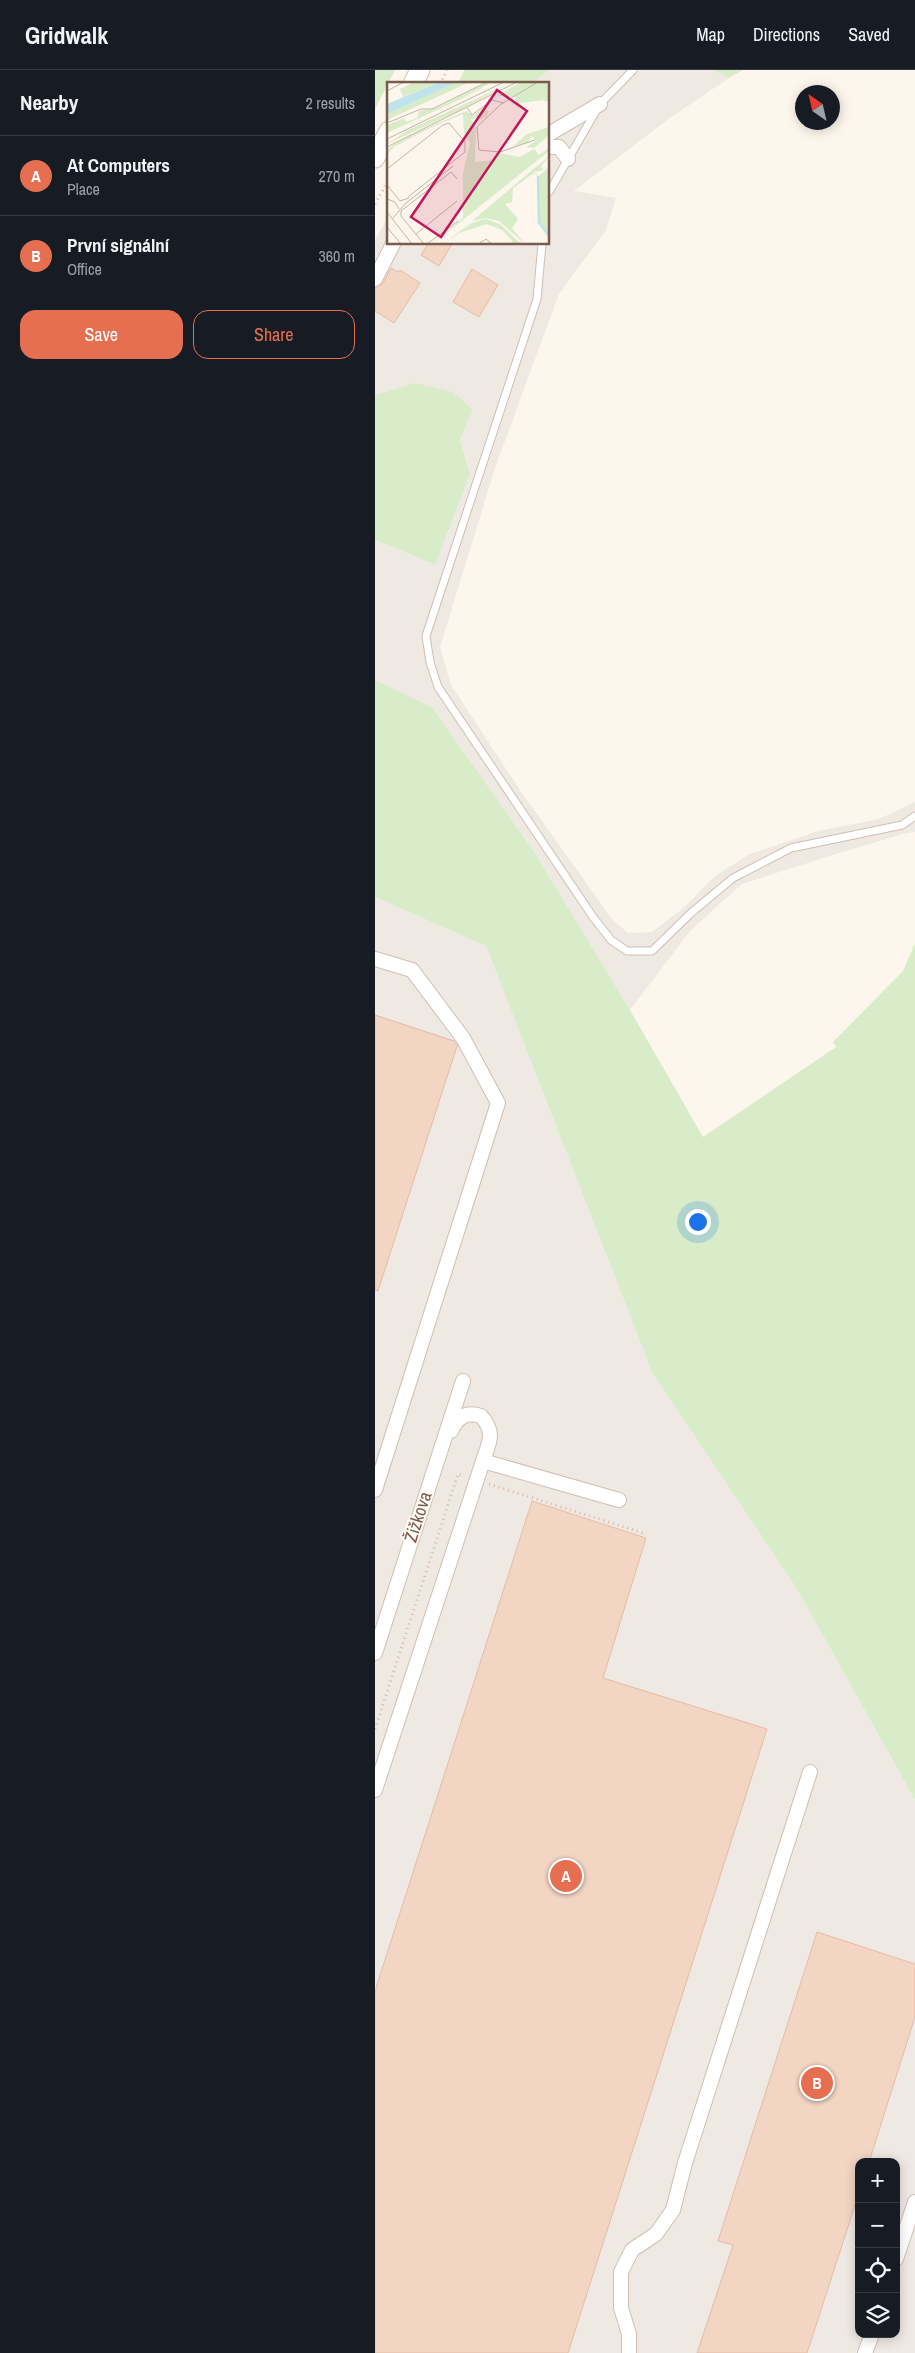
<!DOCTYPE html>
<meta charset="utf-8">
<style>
body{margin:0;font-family:"Archivo Narrow",sans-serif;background:#242831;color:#f1f3f6}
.controls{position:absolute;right:15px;bottom:15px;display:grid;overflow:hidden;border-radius:10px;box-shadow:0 2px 12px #0003}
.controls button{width:45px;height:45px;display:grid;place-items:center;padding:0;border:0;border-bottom:1px solid #363941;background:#171b24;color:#f1f3f6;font:25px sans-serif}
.compass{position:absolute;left:420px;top:15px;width:45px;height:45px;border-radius:50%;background:#171b24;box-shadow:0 2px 12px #0003;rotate:326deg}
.you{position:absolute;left:322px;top:1151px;width:18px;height:18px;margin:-12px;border:4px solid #fff;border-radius:50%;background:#1a73e8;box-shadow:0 0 0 8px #1a73e833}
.badge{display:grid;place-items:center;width:32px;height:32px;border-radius:50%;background:#e76f51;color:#fff;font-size:16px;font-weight:700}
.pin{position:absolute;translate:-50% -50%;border:2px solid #fff;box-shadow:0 1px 5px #0006}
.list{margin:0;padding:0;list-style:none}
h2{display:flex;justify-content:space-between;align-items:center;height:65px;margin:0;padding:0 20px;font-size:21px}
h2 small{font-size:16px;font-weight:400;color:#9ea1a6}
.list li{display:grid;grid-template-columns:32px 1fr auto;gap:15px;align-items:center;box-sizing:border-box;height:80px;padding:0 20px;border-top:1px solid #363941}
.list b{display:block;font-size:19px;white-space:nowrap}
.list p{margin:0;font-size:16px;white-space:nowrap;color:#9ea1a6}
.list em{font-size:16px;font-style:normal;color:#9ea1a6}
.actions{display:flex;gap:10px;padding:15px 20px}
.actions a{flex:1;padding:11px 0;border:1px solid #e76f51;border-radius:15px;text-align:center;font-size:18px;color:#e76f51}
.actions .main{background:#e76f51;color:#fff}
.icon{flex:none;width:28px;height:28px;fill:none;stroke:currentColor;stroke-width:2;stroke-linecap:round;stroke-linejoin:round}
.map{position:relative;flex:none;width:540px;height:2283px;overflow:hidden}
header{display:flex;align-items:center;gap:30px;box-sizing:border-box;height:70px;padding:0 25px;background:#171b24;border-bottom:1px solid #363941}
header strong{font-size:24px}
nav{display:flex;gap:28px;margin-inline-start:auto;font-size:18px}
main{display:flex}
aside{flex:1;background:#171b24}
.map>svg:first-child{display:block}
</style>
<header>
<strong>Gridwalk</strong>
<nav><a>Map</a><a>Directions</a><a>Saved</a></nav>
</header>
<main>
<aside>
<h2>Nearby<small>2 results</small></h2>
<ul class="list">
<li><span class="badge">A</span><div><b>At Computers</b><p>Place</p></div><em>270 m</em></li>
<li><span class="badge">B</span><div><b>První signální</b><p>Office</p></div><em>360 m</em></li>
</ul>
<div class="actions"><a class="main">Save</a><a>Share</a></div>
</aside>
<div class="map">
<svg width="540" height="2283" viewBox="0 0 540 2283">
<rect width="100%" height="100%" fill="#fdf6ec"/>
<path fill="#efe9e4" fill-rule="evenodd" d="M174 0H337L354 8 292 50 199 121 241 128 231 160 184 224 121 395 65 577 76 615 145 720 237 849 253 863 277 862 307 839 340 806 375 784 443 761 504 749 540 732V762L531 763 461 784 367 814 315 861 255 940 160 783 57 637 0 610V470L59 495 95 404 85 370 98 340 40 313 0 325V170L14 145V174H174V14H156Z
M0 827 111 876 277 1302 422 1519 540 1730V2283H0ZM484 2092H521V2264H484Z"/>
<path fill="#d8ecc9" d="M0 0H20L0 39Z
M89 0H174L156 14H83Z
M337 0H368L354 8Z
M40 313 78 322 98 340 85 370 95 404 60 495 0 470V325Z
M0 610 57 637 160 783 255 940 328 1067 461 977 458 972 528 901 540 873V1730L422 1519 277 1302 111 876 0 827Z"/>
<path fill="#f3d5c3" stroke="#e6bba3" d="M53 174H77L64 196 46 185Z
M16 198 23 202 25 200 45 213 19 253 0 241V218L8 213Z
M97 199 123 215 104 247 78 232Z
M0 945 79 971 82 976 3 1221 0 1220Z
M157 1431 271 1468 228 1608 392 1659 193 2283H0V1921Z
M442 1862 540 1894V1947L494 2092H484V2123L432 2283H322L358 2175 343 2171Z"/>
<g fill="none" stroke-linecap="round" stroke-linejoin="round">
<defs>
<path id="service" d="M174 122 225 34 258 0
M167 174 162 229 51 566 55 592 63 617 218 847 236 870 252 881H277L316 843 358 808 416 778 527 755 540 746"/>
<path id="minor" d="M174 64 225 34
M174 77H184L193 89
M0 209 18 174
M0 889 37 900 88 968 123 1033 0 1420
M76 1361C82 1348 91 1341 106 1346 121 1362 114 1373 108 1391
M0 1583 88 1311
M0 1720 108 1391 244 1430
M521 2189 540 2132
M254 2283V2264L246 2238V2202L257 2180 281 2164 298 2140 310 2093 435 1702
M490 2283 497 2264"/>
<path id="secondary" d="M38 14 45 0
M0 88 14 61"/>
</defs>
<use href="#service" stroke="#d1beb0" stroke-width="9"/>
<use href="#minor" stroke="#d1beb0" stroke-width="16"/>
<use href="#secondary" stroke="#d6c0b0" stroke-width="21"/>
<path stroke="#d9b8a5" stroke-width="3" stroke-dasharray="1 4" stroke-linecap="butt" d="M65 14 72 0
M0 134 14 109
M114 1414 268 1463
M0 1659 83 1404 89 1406"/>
<use href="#service" stroke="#fff" stroke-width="7"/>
<use href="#minor" stroke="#fff" stroke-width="14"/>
<use href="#secondary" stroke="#fff" stroke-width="19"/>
</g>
<g text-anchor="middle" stroke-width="4" stroke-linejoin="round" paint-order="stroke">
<g font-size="18" fill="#7a5c4d" stroke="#fffaf3">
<text transform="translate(43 1447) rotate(-72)" y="6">Žižkova</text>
</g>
</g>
<g transform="translate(12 12)">
<rect width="162" height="162" fill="#fdf6ec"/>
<path d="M27 0H53L16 15 13 7ZM71 0H83L0 38V32ZM101 0H106L74 17 0 51V43L17 36 19 40 30 36 32 29 49 26ZM126 0 69 30 0 62 23 47ZM134 0H162V20L155 18 129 22 128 15 110 14ZM96 26 102 29 100 34 94 38 92 35 84 37 89 46 88 80 105 78 111 71 133 75 147 67 152 73 163 65 162 69 46 162 76 135V91L83 61 77 51 76 32 41 47 7 65 0 72V69L6 63 26 52 79 29 86 34ZM162 45V53L147 66 139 65 149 59 145 54 140 61 125 65 140 52ZM162 74 154 84 156 88 147 90 152 94 162 85V158L152 141 151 94 147 91 126 106 125 120 118 122 131 137 125 146 138 162 112 139 98 136 85 139ZM98 137 113 142 134 162H121L126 160 115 148 100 142 72 151 57 162 73 149 85 141Z" fill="#d8ecc9"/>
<path d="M53 0H71L0 32V22Z" fill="#bfe3e8"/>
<path fill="none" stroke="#bfe3e8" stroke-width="2.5" d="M151 94 152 141 163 153"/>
<path fill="none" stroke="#c5b3a7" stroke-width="1" d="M0 9 17 0M80 26 85 33 105 18 117 21M0 41 34 27H45L100 0M0 57 117 0M148 58 113 70 92 68 90 45 114 22 151 0M0 65 130 0M0 87 56 43 62 41 78 60V70L21 115M0 103 13 119 22 116M0 117 8 120 12 127M0 130 25 162M6 136 19 121 66 84M0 145 14 162M29 152 70 119M37 162 14 134V129L64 90 70 97M40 162 71 139M91 162 99 157 105 162"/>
<path fill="#c2185b" fill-opacity="0.15" stroke="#c2185b" stroke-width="2.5" d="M110 8 140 29 54 155 24 135Z"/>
<rect width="162" height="162" fill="none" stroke="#7a5c4d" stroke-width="2.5"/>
</g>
</svg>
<div class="controls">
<button>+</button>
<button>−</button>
<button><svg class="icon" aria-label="locate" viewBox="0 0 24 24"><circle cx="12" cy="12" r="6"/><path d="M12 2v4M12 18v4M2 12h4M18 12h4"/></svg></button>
<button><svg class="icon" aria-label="layers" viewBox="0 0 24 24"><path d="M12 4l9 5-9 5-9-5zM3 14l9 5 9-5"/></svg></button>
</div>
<svg class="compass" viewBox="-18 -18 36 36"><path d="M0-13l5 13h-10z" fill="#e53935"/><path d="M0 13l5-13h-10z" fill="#9ea1a6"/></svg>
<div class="you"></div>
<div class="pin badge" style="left:191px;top:1806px">A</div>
<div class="pin badge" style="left:442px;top:2013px">B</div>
</div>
</main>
